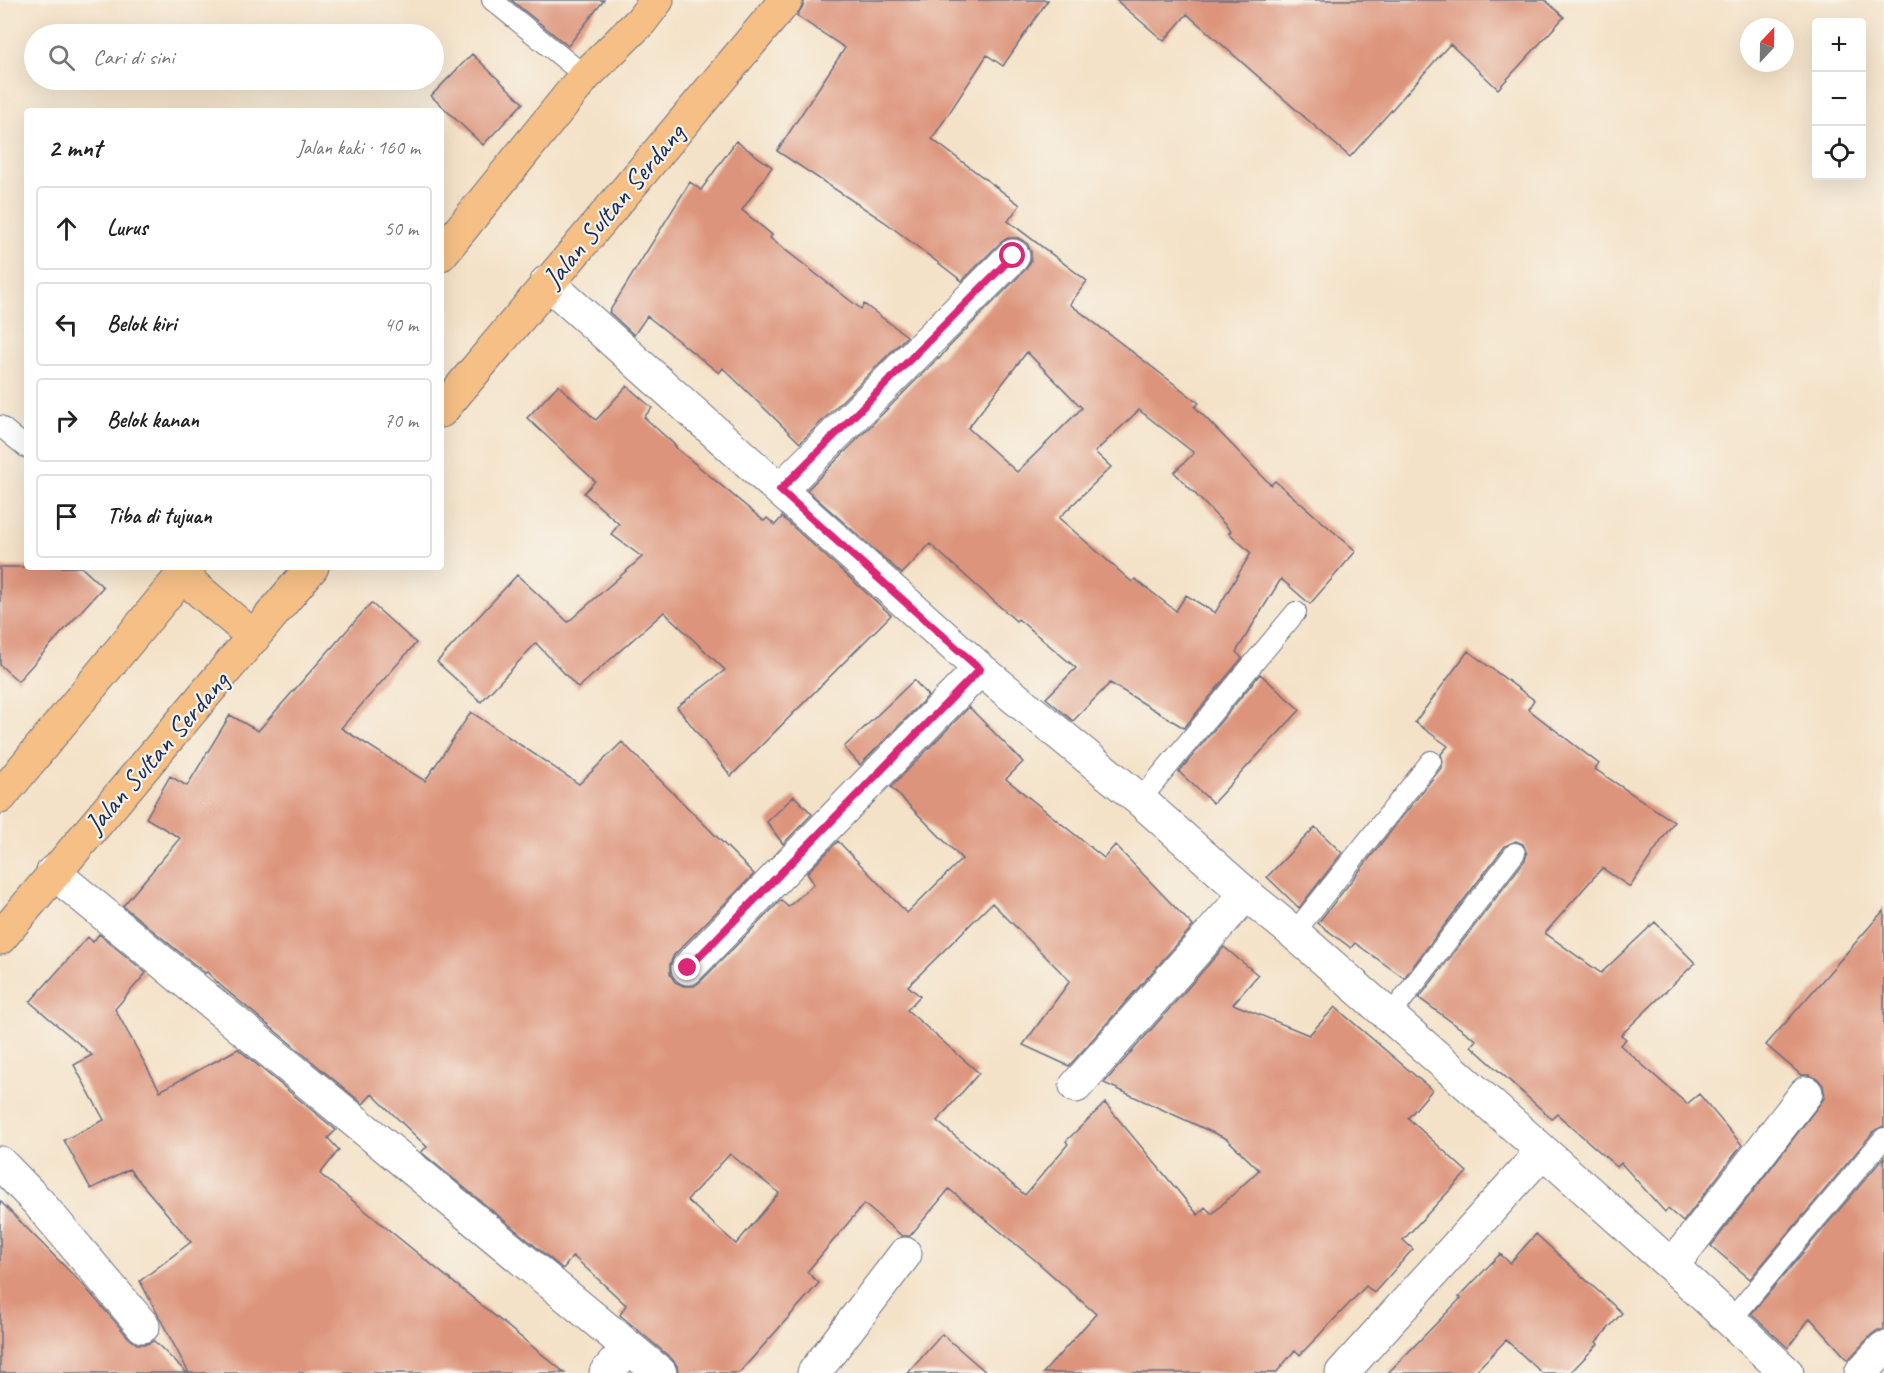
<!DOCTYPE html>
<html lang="id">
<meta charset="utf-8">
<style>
body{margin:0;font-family:Caveat,sans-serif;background:#f6f6f6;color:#222}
.controls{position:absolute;right:18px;top:18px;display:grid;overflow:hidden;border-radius:6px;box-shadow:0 6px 24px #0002}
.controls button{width:54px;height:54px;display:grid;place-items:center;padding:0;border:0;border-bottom:2px solid #e0e0e0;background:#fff;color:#222;font:30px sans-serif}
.compass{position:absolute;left:1740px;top:18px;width:54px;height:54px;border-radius:50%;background:#fff;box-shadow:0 6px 24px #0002;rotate:22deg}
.stop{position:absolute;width:18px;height:18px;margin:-14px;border:4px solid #db2777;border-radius:50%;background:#fff}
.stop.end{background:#db2777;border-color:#fff;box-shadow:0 2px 6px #0008}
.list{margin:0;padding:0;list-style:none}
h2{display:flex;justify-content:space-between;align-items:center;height:78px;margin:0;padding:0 24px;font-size:26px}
h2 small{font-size:20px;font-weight:400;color:#767676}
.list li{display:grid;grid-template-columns:39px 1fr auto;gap:18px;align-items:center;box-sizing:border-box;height:84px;margin:0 12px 12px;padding:0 12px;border:2px solid #e0e0e0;border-radius:6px}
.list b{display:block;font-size:22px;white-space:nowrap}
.list em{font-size:20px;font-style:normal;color:#767676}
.icon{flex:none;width:33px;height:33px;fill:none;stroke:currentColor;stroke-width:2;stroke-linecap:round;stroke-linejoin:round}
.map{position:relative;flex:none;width:1884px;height:1373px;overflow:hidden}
.search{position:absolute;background:#fff;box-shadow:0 6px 24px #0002;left:24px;top:24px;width:420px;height:66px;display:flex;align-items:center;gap:15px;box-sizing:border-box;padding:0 21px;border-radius:33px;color:#767676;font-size:22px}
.panel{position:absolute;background:#fff;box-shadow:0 6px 24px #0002;left:24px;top:108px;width:420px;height:462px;border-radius:6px}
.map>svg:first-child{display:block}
</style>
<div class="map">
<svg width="1884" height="1373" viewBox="0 0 1884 1373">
<rect width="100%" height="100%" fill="#f7f3e8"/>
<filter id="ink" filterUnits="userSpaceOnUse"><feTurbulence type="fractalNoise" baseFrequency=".0167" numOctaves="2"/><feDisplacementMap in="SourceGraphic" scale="12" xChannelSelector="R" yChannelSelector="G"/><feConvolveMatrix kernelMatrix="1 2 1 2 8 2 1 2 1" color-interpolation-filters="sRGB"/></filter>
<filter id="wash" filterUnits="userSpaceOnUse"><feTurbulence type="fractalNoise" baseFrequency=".008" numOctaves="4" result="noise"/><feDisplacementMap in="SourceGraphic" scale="24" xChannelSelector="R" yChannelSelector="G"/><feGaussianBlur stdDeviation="1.35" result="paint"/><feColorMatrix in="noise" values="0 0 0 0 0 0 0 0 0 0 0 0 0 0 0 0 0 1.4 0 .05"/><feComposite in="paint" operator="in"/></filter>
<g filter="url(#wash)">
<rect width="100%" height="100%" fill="#f4e2c8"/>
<g id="blocks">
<path fill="#dd947c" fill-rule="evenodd" d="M511 0H604L568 46Z
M804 0H1048L1003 66 987 55 932 139 1020 205 1008 221 1087 281 1070 304 1199 403 1195 407 1271 485 1275 481 1356 551 1310 604 1281 579 1236 652 1242 658 1184 728 1110 683 1073 721 1046 698 1076 668 1018 619 1016 621 930 544 902 574 807 490 938 358 939 359 948 348 1026 269 1031 261V252L1027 243 1018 238H1008L1000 243 962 281 885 222 777 151 845 48 797 16 804 4ZM1027 352 1082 408 1017 472 968 428ZM1139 410 1194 453 1174 472 1231 531 1229 533 1251 553 1215 613 1186 595 1176 611 1135 579 1132 582 1059 518 1111 467 1095 452Z
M1116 0H1545L1564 17 1498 89 1450 44 1350 157 1187 14 1164 41Z
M472 54 523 103 483 145 431 96Z
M736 141 772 167 742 210 772 235 770 238 861 309 864 304 907 336 800 443 723 368 719 373 647 316 634 335 609 312 690 182 701 190Z
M558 385 596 420 627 386 652 408 644 417 676 446 675 447 764 521 767 518 775 525 782 517 891 615 731 776 677 707 725 670 664 612 578 688 536 643 481 702 437 662 517 575 568 622 642 557 611 534 619 524 584 493 595 481 527 418Z
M0 567H81L103 587 18 681 0 665Z
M371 603 416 643 341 728 425 781 471 712 579 784 622 742 754 874 674 955 670 964V974L675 982 684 986H694L701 981 781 900 788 907 814 884 807 873 838 841 907 913 962 859 891 787 969 707 1023 762 1006 779 1104 858 1115 845 1193 926 1069 1066 1023 1045 1070 981 992 903 908 986 920 996 907 1010 979 1073 937 1121 1025 1195 1068 1144 1066 1141 1105 1103 1198 1215 1205 1207 1212 1214 1259 1170 1227 1139 1104 1083 1224 947 1258 975 1233 1004 1309 1035 1335 1007 1432 1090 1408 1118 1467 1172 1403 1240 1413 1249 1374 1293 1366 1286 1300 1355 1295 1350 1276 1373H1043L1096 1314 1035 1260 949 1189 910 1236H902L864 1204 807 1272 819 1283 739 1373H678L677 1366 672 1359 620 1315 626 1305 573 1256 563 1269 421 1152 427 1147 372 1094 363 1104 220 985 207 972 205 973 123 906 180 838 146 818 170 776 187 786 230 715 258 731ZM730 1154 779 1193 736 1244 687 1200Z
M1468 651 1534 700 1528 709 1599 764 1595 769 1674 822 1630 887 1602 868 1545 933 1601 973 1655 922 1695 963 1621 1035 1626 1039 1620 1045 1687 1104 1699 1094 1742 1145 1683 1222 1668 1209 1665 1212 1621 1163 1617 1167 1557 1114 1552 1119 1471 1046 1476 1040 1419 998 1525 860 1527 854 1523 844 1516 841 1505 846 1404 978 1355 943 1351 948 1318 923 1441 768 1443 762 1441 754 1448 746 1415 722Z
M1260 674 1300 710 1213 803 1179 772Z
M914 680 928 696 860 765 844 747Z
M794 796 812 814 783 844 767 822Z
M1315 827 1342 853 1299 908 1267 877Z
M1884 910V1126L1875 1130 1750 1279 1711 1246 1825 1097 1823 1085 1818 1079 1809 1075H1801L1766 1045Z
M99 934 146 973 115 1009 160 1091 238 1049 336 1130 328 1138 339 1150 320 1174 565 1373H189L140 1281 191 1242 129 1169 91 1189 64 1140 104 1120 74 1065 92 1055 30 1002 88 937 93 942Z
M1884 1157V1330H1878L1871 1335 1848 1360 1810 1318 1788 1348 1751 1314Z
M0 1201 85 1287 129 1338 137 1344H146L154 1341 187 1373H0Z
M1536 1234 1622 1313 1596 1342 1598 1344 1570 1373H1542L1506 1340 1474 1373H1388L1461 1298 1459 1297 1500 1254 1510 1263Z
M942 1334 987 1373H908Z"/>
</g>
</g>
<g filter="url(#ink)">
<use href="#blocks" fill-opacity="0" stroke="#676e83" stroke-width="1.5"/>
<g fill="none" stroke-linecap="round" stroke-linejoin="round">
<defs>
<path id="service" d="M492 0 585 76
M0 426 27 448
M1140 800 1296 612
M1294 933 1431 761
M1389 1017 1515 853
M1730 1321 1884 1138"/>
<path id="minor" d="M547 282 980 669 1140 800 1246 894 1294 933 1455 1073 1672 1266 1787 1373
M780 490 1013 256
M53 872 660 1373
M688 968 980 669
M1076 1086 1246 894
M0 1163 38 1202 143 1326
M1672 1266 1806 1093
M606 1373 628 1348
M814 1373 905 1254
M1342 1373 1542 1152
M1861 1373 1884 1348"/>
<path id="trunk" d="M441 254 585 76 641 21 657 0
M441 411 786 0
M182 576 254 637
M0 797 189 567
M0 938 312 567"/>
</defs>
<use href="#service" stroke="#676e83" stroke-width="22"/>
<use href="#minor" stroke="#676e83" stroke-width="35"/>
<use href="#trunk" stroke="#676e83" stroke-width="35"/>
<use href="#service" stroke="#fff" stroke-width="20"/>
<use href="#minor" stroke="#fff" stroke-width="33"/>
<use href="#trunk" stroke="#f5bf86" stroke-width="33"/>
</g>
</g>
<g fill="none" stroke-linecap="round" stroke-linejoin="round" filter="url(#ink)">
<path stroke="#db2777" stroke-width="8" d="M688 968 980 669 780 490 1013 256"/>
</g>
<g text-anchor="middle" stroke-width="4.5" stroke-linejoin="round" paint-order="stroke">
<g font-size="28" fill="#1b2f5e" stroke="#f7f3e8">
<text transform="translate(613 205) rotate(-50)" y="10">Jalan Sultan Serdang</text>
<text transform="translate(156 752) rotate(-49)" y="10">Jalan Sultan Serdang</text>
</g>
</g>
</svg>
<div class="controls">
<button>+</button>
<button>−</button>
<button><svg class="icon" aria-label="locate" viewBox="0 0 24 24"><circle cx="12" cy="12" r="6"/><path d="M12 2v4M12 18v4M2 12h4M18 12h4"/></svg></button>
</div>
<svg class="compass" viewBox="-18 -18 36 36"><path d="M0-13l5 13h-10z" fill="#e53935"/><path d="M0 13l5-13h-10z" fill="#767676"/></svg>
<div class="stop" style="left:1013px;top:256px"></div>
<div class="stop end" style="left:688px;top:968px"></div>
<div class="search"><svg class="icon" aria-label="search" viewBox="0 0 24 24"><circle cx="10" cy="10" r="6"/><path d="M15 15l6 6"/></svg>Cari di sini</div>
<section class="panel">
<h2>2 mnt<small>Jalan kaki · 160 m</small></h2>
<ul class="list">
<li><svg class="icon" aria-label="ahead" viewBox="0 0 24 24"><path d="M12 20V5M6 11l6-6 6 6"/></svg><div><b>Lurus</b></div><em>50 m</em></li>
<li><svg class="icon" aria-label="left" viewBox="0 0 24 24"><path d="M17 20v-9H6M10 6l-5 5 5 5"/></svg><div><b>Belok kiri</b></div><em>40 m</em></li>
<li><svg class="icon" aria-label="right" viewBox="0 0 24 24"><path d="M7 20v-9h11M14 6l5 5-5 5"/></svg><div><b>Belok kanan</b></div><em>70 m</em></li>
<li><svg class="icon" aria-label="arrive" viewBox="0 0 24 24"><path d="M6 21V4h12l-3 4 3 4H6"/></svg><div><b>Tiba di tujuan</b></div></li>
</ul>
</section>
</div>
